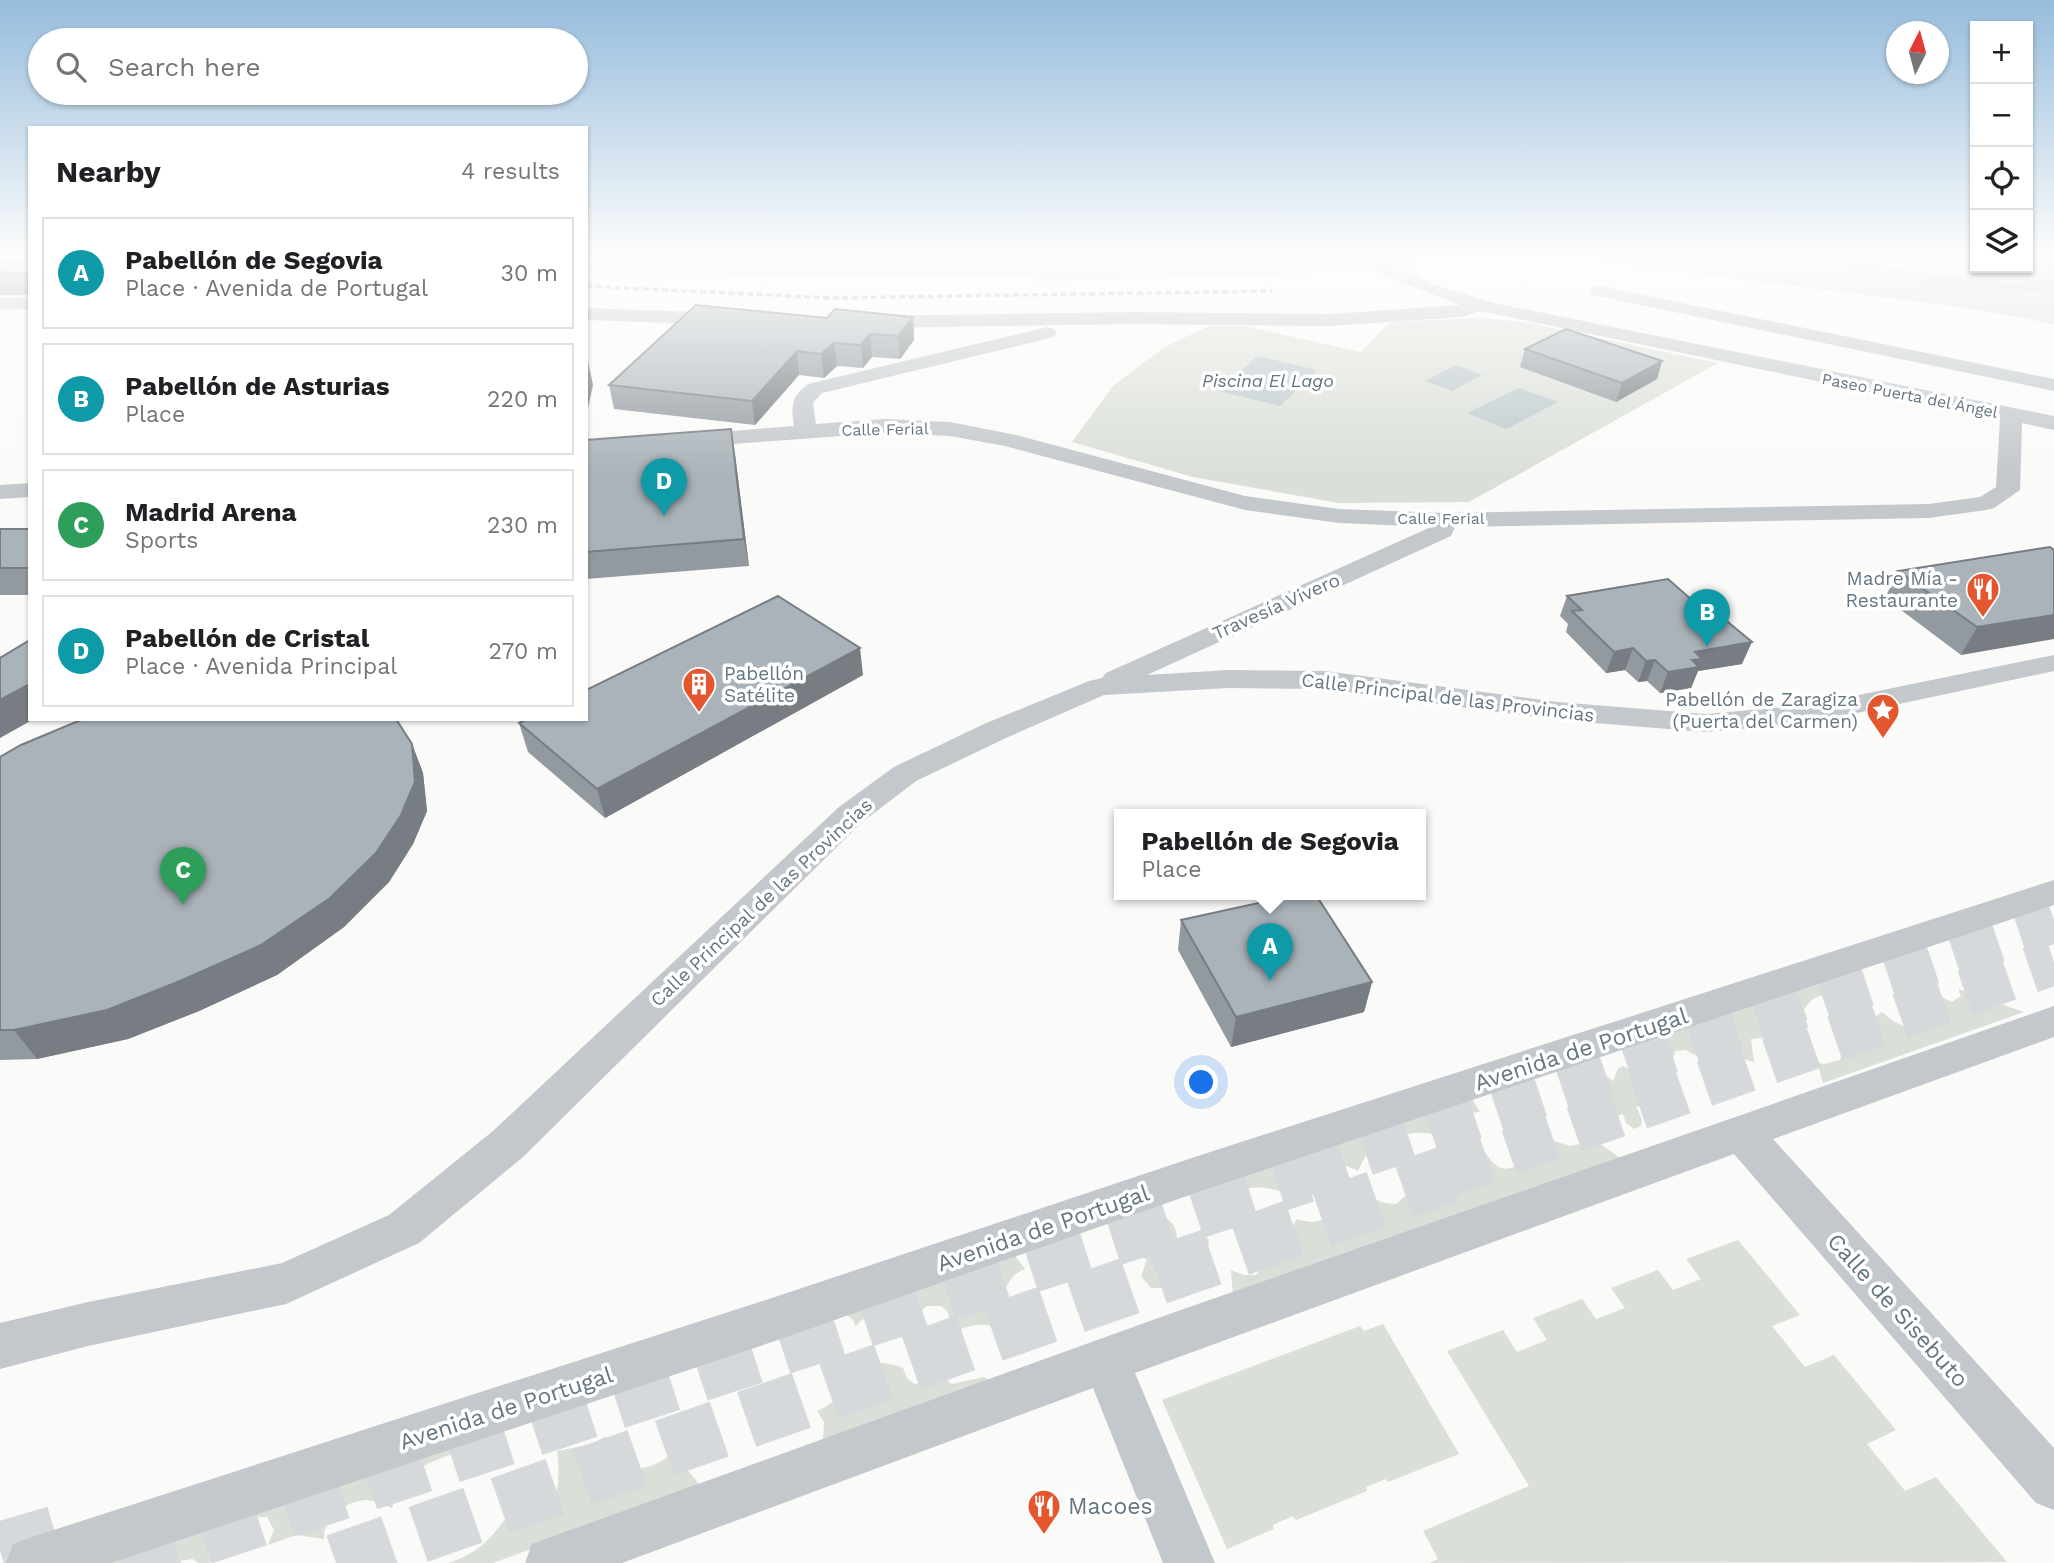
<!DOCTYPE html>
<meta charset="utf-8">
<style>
body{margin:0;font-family:"Work Sans",sans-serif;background:#f2f2f2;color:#202124}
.controls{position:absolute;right:21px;top:21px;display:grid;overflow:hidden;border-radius:0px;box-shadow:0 2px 5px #0004}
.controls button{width:63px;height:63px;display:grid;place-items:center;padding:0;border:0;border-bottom:2px solid #e0e0e0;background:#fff;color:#202124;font:35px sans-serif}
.compass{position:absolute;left:1886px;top:21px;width:63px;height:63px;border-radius:50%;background:#fff;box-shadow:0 2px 5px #0004;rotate:6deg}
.you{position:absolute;left:1202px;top:1083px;width:24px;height:24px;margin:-18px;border:5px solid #fff;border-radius:50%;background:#1a73e8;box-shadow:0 0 0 10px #1a73e833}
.badge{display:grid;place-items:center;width:46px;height:46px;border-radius:50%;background:#e4572e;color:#fff;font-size:23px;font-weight:700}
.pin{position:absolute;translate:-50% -58px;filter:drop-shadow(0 2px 4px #0008)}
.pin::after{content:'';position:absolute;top:37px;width:24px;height:21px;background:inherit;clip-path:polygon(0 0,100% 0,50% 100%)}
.popup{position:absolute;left:1114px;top:809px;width:312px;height:91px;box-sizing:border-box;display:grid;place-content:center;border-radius:0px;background:#fff;filter:drop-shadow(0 2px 5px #0005);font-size:23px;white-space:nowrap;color:#757577}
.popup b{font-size:26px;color:#202124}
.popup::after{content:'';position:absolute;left:50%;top:100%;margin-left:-14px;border:14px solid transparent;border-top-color:#fff}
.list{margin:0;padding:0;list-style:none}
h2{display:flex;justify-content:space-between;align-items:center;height:91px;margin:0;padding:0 28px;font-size:30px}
h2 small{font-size:23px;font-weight:400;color:#757577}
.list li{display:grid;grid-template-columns:46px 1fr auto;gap:21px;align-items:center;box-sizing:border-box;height:112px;margin:0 14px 14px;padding:0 14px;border:2px solid #e0e0e0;border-radius:0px}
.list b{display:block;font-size:26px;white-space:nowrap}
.list p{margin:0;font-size:23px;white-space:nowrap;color:#757577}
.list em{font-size:23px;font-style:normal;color:#757577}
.icon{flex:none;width:38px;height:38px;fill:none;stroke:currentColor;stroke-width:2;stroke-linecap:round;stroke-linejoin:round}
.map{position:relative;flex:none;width:2054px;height:1563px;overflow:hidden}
.search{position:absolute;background:#fff;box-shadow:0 2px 5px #0004;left:28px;top:28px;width:560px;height:77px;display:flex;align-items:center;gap:18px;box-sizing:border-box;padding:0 24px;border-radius:38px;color:#757577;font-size:26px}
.panel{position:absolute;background:#fff;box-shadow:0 2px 5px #0004;left:28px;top:126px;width:560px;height:595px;border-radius:0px}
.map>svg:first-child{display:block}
</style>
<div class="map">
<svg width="2054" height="1563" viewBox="0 0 2054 1563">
<rect width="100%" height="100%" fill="#fafaf8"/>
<path fill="#dadfd7" d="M586 256H1410L1420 266 1264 275 1038 281 1037 277 586 273Z
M1534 256H1975V268H2028V256H2054V324L1961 307 1637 266Z
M1480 318 1524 322 1718 363 1469 502 1339 503 1193 477 1072 442 1113 386 1163 348 1209 326H1244L1361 352 1390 322Z
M1921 982 1933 993 1952 1002 1961 996 1958 989 2024 1012 1823 1083 1819 1069 1814 1062 1824 1064 1840 1060 1842 1053 1838 1043 1856 1050 1865 1047 1868 1041 1867 1034 1853 1021 1869 1022 1882 1012 1893 1021 1916 1033 1929 1028C1930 1012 1913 1001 1901 991H1916Z
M1816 983 1828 995C1816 995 1810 1000 1804 1010L1808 1020 1778 1012 1770 1018V1026L1782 1036 1751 1039 1754 1062 1725 1054 1708 1061 1685 1050 1675 1051 1672 1063 1664 1059H1650L1648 1065 1624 1046Z
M1623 1066 1635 1072V1092C1648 1091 1664 1089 1669 1103L1651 1110 1636 1106 1642 1120 1641 1126 1634 1129 1626 1123 1623 1114C1605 1122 1592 1112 1582 1098L1585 1093 1594 1090 1587 1085 1581 1070H1599L1613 1081 1618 1069Z
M1471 1097 1480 1112C1469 1112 1459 1118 1451 1127L1452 1140C1432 1133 1417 1129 1397 1138L1398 1153 1366 1155 1358 1171C1346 1165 1333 1160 1322 1170L1304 1163C1288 1169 1285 1176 1282 1192 1261 1185 1239 1184 1223 1204L1207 1185Z
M1548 1139 1570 1146 1596 1141 1620 1158 1233 1295 1231 1270 1244 1275H1256L1263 1267 1261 1247C1282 1249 1287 1235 1297 1219 1321 1227 1330 1219 1338 1196L1351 1200 1360 1197 1364 1189C1374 1201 1381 1203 1396 1204L1410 1192 1420 1201C1433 1199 1445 1199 1453 1188L1451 1180 1440 1164C1458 1165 1473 1166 1484 1150 1491 1163 1501 1174 1516 1166L1524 1146 1545 1154 1549 1148Z
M1160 1215C1172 1220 1176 1226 1177 1238L1182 1240 1193 1234H1204L1209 1240 1208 1248 1187 1250 1193 1262 1184 1266 1173 1263 1176 1272 1172 1283 1160 1288H1151L1141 1276 1147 1259 1134 1257C1129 1250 1130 1246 1134 1239L1142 1238 1137 1233 1139 1228 1142 1225 1152 1229 1155 1220Z
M1738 1240 1800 1315 1772 1326 1805 1367 1834 1355 1896 1430 1867 1444 1905 1491 1936 1477 2007 1562 1429 1563 1438 1559 1423 1531 1529 1486 1447 1351 1503 1330 1517 1352 1547 1340 1533 1318 1582 1299 1596 1319 1625 1308 1611 1288 1658 1270 1673 1290 1701 1279 1686 1259Z
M1017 1248 1016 1257 1025 1269C1013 1274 1009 1280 1004 1293L1008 1298 995 1319 997 1328C979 1321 967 1326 951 1333L948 1312 941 1306H927L904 1325 900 1317C880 1310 869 1311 855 1327L854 1321 845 1313Z
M1383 1324 1459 1454 1388 1482 1386 1479 1366 1487 1367 1491 1296 1520 1293 1516 1273 1525 1274 1529 1227 1549 1162 1400 1360 1326 1364 1331Z
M847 1361C865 1364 886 1360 903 1368L907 1378 914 1384 925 1382 931 1369 952 1384 984 1377 993 1383 823 1440 824 1422 817 1411C839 1403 845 1384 847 1361Z
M606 1436 605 1449C611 1454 617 1461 623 1464 643 1476 668 1459 681 1446L688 1471 702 1487 493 1563H448C477 1554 491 1539 508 1515L511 1521 523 1528C559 1518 561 1482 557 1451L593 1444Z
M473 1440 471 1454C458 1452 451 1454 439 1459 409 1471 403 1478 392 1508 383 1504 374 1500 365 1500 345 1502 323 1517 324 1539L296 1535 268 1545 274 1530 267 1517C238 1515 224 1541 210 1563H198L193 1559 165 1563H76Z"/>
<path fill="#bbc7cb" d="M1257 356 1317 370 1280 406 1219 391Z
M1456 365 1482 375 1452 391 1425 381Z
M1519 388 1558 402 1506 429 1467 413Z"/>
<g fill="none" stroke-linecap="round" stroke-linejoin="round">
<path stroke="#d5d9db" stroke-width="46" stroke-dasharray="46 23" stroke-linecap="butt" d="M1300 1175 2054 920
M1444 1175 2054 962"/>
<path stroke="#d5d9db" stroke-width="58" stroke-dasharray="58 29" stroke-linecap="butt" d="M0 1551 61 1533
M120 1563 1305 1174
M336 1563 1449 1174"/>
<path fill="#c3c8cc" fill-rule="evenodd" d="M1356 256H1377L1429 283 1494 303 2054 416V430L2022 423 2020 490 1994 508 1986 510 1929 518 1455 527 1451 536 1147 675 1229 670 1325 671 1557 702 1706 714 1810 705 2054 655V671L1810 723 1706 732 1557 720 1325 689 1229 688 1104 695 1006 738 916 781 861 823 523 1157 419 1243 286 1304 88 1346 0 1369V1323L88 1302 282 1263 389 1215 493 1131 839 807 894 767 984 724 1089 681 1102 678 1106 673 1431 527 1339 523 1245 510 1005 446 950 436 884 433 690 447 682 445 679 440 682 435 794 426C791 407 791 396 808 384L1047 327 1054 329 1057 333 1054 337 822 393 813 403 816 424 884 419 950 422 1016 435 1245 496 1339 509 1445 513 1929 504 1980 497 1996 487 2000 419 1480 311 1462 317 1330 326 1133 324 872 328 862 322 872 316 1133 312 1330 314 1461 305 1386 277Z
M1764 256C1818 256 1871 265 1925 272 1967 278 2012 286 2054 278V288L2034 292 1972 289 1772 261Z
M2029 256H2049L2054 260V273L2048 272Z
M1599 286 2054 379V391L1593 295 1590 291 1593 287Z
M30 297V309L0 310V298Z
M586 308 726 313 735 319 726 325 586 320Z
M30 483V497L0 499V485Z
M2054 880V905L1201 1191 775 1341 111 1563H6L13 1544 32 1537 775 1297 1201 1155Z
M2054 1006V1037L1773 1139 2054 1448V1510L2036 1503 1734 1154 1135 1373 1215 1563H1163L1093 1388 622 1563H525L532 1544 551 1537 1175 1312Z"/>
<path stroke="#a2aab0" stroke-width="3.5" stroke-dasharray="6 3.5" stroke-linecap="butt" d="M586 286 831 298 1272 291"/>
</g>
<path fill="#929a9f" d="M0 256H30V295H0Z
M913 317 914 340 900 359 872 357 863 368 837 366 824 378 799 375 755 425 614 409 609 385 827 318Z
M1525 349 1662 361 1657 379 1616 402 1520 367Z
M731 429 749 566 586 579V440Z
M0 529H30V595H0Z
M2054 550 1961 655 1885 598 1898 571Z
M1567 596 1742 664 1698 671 1691 688 1660 693 1647 681 1638 682 1625 670 1606 673 1566 632 1568 624 1560 616Z
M863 675 605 818 528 752 519 723Z
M412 744 423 773 427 811 413 844 389 882 344 927 277 975 199 1011 128 1039 37 1059 0 1060V757Z
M1181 920 1372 982 1364 1012 1231 1047 1178 950Z"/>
<path fill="#777d82" d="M913 317 914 340 900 359 898 336Z
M870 334 872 357 863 368 861 345Z
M834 343 837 366 824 378 821 354Z
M797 351 799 375 755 425 752 401Z
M588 361 593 385 586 417V369Z
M1662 361 1657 379 1616 402 1622 383Z
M731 429 735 454 749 566 744 539Z
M2054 615V639L1961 655 1977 627Z
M1752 642 1742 664 1698 671 1691 688 1660 693 1668 672 1695 652Z
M860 648 863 675 605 818 597 789Z
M1633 648 1625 670 1606 673 1614 652Z
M1655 660 1647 681 1638 682 1646 661Z
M30 684V719H34L0 738V700Z
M412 744 423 773 427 811 413 844 389 882 344 927 277 975 199 1011 128 1039 37 1059 14 1030Z
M1372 982 1364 1012 1231 1047 1236 1017Z"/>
<path fill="#aab3b9" stroke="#777d82" stroke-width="2" d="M0 256H30V273H0Z
M696 305 827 318 835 309 913 317 898 336 870 334 861 345 834 343 821 354 797 351 752 401 609 385Z
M1566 329 1662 361 1622 383 1525 349Z
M731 429 744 539 586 552V440Z
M0 529H30V568H0Z
M2050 547 2054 550V615L1977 627 1898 571Z
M1668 579 1702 609 1711 608 1752 642 1695 652 1702 659 1692 660 1699 667 1668 672 1655 660 1646 661 1633 648 1614 652 1572 611 1582 610 1567 596Z
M778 596 860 648 597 789 519 723 527 719H586V690Z
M30 640V684L0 700V658Z
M83 719H396L412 744 415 782 401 815 376 853 330 898 261 945 180 981 107 1010 14 1030H0V757L21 745Z
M1295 895H1316L1372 982 1236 1017 1181 920Z"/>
<linearGradient id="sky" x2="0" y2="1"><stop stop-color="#96bcdc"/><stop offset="0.54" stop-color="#fdfdfc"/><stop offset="1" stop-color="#fdfdfc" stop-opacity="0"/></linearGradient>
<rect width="2054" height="475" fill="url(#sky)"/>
<defs>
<symbol id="restaurant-pin" viewBox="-11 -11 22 30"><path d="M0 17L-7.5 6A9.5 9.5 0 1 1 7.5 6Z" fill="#e4572e" stroke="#fff"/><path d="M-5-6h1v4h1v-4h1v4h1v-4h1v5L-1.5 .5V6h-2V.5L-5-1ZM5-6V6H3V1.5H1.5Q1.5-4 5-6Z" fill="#fff"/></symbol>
<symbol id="building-pin" viewBox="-11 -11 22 30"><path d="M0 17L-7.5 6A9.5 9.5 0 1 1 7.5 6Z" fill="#e4572e" stroke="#fff"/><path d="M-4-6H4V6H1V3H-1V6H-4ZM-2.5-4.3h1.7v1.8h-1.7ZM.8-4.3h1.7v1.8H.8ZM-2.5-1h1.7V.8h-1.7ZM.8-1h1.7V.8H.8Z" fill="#fff"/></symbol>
<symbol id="sight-pin" viewBox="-11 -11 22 30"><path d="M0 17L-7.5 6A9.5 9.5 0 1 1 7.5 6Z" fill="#e4572e" stroke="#fff"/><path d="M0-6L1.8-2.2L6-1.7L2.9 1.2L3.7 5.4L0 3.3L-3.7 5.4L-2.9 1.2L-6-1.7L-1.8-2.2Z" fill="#fff"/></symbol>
</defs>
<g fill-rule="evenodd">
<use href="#restaurant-pin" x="1964" y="570" width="38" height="52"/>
<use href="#building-pin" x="680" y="665" width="38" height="52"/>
<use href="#sight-pin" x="1864" y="691" width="38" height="52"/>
<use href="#restaurant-pin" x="1025" y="1487" width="38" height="52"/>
</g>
<g text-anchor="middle" stroke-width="7" stroke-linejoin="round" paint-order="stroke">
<g font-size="16" fill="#657683" stroke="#fff">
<text transform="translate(1910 395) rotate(11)" y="6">Paseo Puerta del Ángel</text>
<text transform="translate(885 429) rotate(-1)" y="6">Calle Ferial</text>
<text x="1441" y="524">Calle Ferial</text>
</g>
<g font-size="18" font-style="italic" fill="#60757c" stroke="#fff">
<text x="1268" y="387">Piscina El Lago</text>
</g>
<g font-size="19" fill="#657683" stroke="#fff" text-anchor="end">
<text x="1958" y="585">Madre Mía -<tspan x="1958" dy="22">Restaurante</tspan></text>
<text x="724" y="680" text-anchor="start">Pabellón<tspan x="724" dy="22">Satélite</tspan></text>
<text x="1858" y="706">Pabellón de Zaragiza<tspan x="1858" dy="22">(Puerta del Carmen)</tspan></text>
</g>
<g font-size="19" fill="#657683" stroke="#fff">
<text transform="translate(1276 606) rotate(-24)" y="7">Travesía Vivero</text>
<text transform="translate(1448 697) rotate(7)" y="7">Calle Principal de las Provincias</text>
<text transform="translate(761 902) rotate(-43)" y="7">Calle Principal de las Provincias</text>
</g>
<g font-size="23" fill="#657683" stroke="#fff">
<text transform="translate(1581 1049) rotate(-18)" y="8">Avenida de Portugal</text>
<text transform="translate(1043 1228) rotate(-19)" y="8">Avenida de Portugal</text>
<text transform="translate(1898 1310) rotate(48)" y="8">Calle de Sisebuto</text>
<text transform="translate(506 1408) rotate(-18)" y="8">Avenida de Portugal</text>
</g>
<g font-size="23" fill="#657683" stroke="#fff" text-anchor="start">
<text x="1068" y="1514">Macoes</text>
</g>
</g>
</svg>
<div class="controls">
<button>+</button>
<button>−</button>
<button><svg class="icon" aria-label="locate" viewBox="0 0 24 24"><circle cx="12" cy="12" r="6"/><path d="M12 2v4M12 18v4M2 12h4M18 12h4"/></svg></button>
<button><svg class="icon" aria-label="layers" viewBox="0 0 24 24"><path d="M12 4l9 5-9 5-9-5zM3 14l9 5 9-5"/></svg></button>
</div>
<svg class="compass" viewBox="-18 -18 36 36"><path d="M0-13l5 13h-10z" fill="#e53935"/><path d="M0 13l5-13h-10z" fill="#757577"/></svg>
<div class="you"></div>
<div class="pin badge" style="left:1270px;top:981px;background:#0f9aa8">A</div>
<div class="popup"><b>Pabellón de Segovia</b>Place</div>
<div class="pin badge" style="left:1707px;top:647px;background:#0f9aa8">B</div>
<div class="pin badge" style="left:183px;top:905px;background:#2e9e5b">C</div>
<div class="pin badge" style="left:664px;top:516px;background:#0f9aa8">D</div>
<div class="search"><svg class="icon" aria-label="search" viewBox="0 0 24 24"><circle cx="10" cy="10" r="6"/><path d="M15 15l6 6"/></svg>Search here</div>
<section class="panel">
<h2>Nearby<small>4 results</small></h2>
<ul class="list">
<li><span class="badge" style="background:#0f9aa8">A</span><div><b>Pabellón de Segovia</b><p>Place · Avenida de Portugal</p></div><em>30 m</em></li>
<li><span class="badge" style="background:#0f9aa8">B</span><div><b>Pabellón de Asturias</b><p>Place</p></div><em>220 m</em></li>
<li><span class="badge" style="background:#2e9e5b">C</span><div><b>Madrid Arena</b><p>Sports</p></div><em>230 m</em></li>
<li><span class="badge" style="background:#0f9aa8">D</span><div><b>Pabellón de Cristal</b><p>Place · Avenida Principal</p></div><em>270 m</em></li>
</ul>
</section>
</div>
